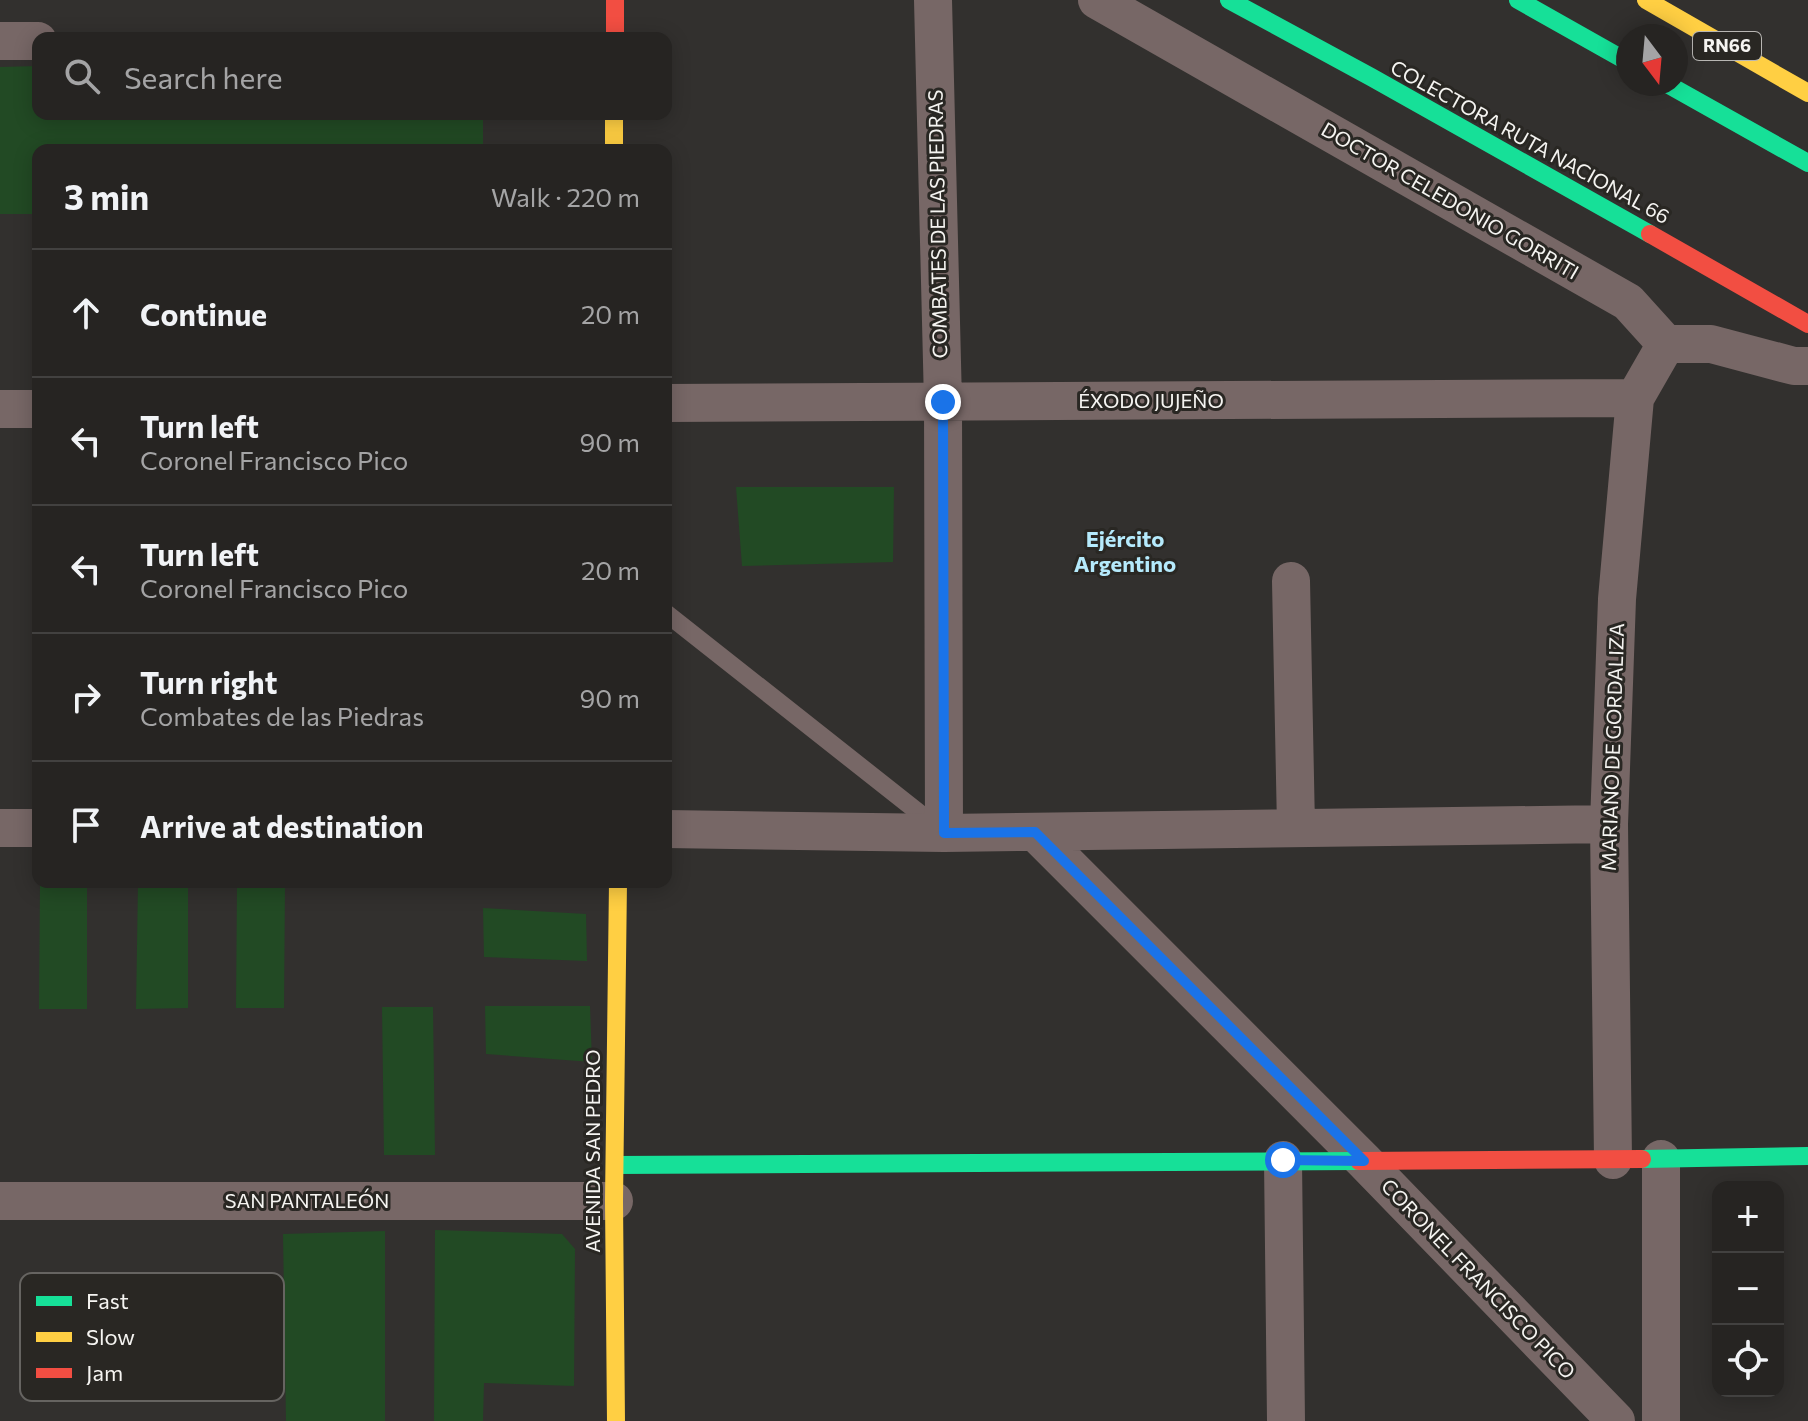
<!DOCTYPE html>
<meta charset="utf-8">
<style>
body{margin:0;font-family:Commissioner,sans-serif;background:#32302f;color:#f1f3f6}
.controls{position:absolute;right:24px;bottom:24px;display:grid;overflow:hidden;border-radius:16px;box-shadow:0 4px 20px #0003}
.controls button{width:72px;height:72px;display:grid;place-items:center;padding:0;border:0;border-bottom:2px solid #424140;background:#262422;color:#f1f3f6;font:40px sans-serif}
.compass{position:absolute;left:1616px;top:24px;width:72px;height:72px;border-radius:50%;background:#262422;box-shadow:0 4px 20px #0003;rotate:164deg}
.stop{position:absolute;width:24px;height:24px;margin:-18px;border:6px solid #1a73e8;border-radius:50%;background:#fff}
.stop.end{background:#1a73e8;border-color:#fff;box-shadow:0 2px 8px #0008}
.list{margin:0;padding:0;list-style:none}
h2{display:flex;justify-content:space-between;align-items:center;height:104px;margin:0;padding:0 32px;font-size:34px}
h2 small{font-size:26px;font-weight:400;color:#a4a4a5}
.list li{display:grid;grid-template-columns:52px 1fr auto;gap:24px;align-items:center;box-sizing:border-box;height:128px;padding:0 32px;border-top:2px solid #424140}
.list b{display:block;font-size:30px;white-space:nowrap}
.list p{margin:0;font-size:26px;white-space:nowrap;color:#a4a4a5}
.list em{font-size:26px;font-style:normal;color:#a4a4a5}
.icon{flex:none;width:44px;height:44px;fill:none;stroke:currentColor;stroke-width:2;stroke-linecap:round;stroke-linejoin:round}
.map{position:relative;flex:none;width:1808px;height:1421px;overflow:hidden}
.search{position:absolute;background:#262422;box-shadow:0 4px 20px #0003;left:32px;top:32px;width:640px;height:88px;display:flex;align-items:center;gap:20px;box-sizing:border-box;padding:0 28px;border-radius:16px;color:#a4a4a5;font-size:30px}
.panel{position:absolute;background:#262422;box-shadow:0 4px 20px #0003;left:32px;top:144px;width:640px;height:744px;border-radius:16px}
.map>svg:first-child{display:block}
</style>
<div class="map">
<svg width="1808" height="1421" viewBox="0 0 1808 1421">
<rect width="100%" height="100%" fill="#32302e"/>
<path fill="#224a24" d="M38 66V114H483V150H38V214H0V67Z
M736 487H894L893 562 742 566Z
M40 882H87V1009H39Z
M138 882H188V1008L136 1009Z
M237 882H285L284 1008H236Z
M483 908 586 914 587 961 484 957Z
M485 1006H590L592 1062 486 1054Z
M382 1007H433L435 1155H384Z
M435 1230 562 1234 575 1249 574 1386 484 1383 483 1421H434Z
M385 1231V1421H286L283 1234Z"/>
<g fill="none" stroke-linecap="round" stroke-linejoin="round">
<path stroke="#776766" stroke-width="18" d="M666 613 937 827"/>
<path stroke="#776766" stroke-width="38" d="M933 0 943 402 944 833
M1097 0 1628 302 1666 344H1711L1794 366H1808
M0 41H38
M666 403 1635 398
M0 409H38
M1291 581 1296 827
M0 828H38
M666 829 944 833 1609 824
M1035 832 1364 1161 1616 1421
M1283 1160 1286 1421
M1613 1160 1609 824 1617 599 1635 398 1666 344
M0 1201H614
M1661 1421V1159"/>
<path stroke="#16e098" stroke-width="18" d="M1229 0 1371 77 1650 234
M1518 0 1628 62
M1667 84 1808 163
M1642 1159 1808 1156
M615 1165 1359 1161"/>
<path stroke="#ffcf43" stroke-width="18" d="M1646 0 1808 93
M614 114V150
M616 1421 614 1201 618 882"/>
<path stroke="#f24e42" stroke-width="18" d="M615 0V38
M1650 234 1808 324
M1359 1161 1642 1159"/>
</g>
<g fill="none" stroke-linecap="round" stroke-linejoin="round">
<path stroke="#1a73e8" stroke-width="10" d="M943 402 944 833 1035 832 1364 1161 1283 1160"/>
</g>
<g text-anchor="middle" stroke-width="6" stroke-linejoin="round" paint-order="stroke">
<rect fill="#292723" stroke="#b8b6b3" stroke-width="2" x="1693" y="32" width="68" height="28" rx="6"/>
<g font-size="18" font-weight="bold" fill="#f5f4f1">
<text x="1727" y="52">RN66</text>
</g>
<g font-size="20" fill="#f5f4f1" stroke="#292723">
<text transform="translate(1530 142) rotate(29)" y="7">COLECTORA RUTA NACIONAL 66</text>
<text transform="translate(1450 201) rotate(30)" y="7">DOCTOR CELEDONIO GORRITI</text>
<text transform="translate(938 224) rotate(-91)" y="7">COMBATES DE LAS PIEDRAS</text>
<text x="1151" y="408">ÉXODO JUJEÑO</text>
<text transform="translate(1613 747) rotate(-88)" y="7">MARIANO DE GORDALIZA</text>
<text transform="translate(593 1151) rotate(-90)" y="7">AVENIDA SAN PEDRO</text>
<text x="307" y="1208">SAN PANTALEÓN</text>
<text transform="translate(1478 1279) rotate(46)" y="7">CORONEL FRANCISCO PICO</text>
</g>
<g font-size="22" font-weight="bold" fill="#b5eafc" stroke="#292723">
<text x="1125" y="547">Ejército<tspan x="1125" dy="25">Argentino</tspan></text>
</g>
</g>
<rect x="20" y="1273" width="264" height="128" rx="12" fill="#292723" stroke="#666461" stroke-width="2"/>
<rect x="36" y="1296" width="36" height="10" fill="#16e098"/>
<rect x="36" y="1332" width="36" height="10" fill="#ffcf43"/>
<rect x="36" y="1368" width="36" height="10" fill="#f24e42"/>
<g font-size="22" fill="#f5f4f1">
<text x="86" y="1309">Fast</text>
<text x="86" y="1345">Slow</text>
<text x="86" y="1381">Jam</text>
</g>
</svg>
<div class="controls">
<button>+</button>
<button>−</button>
<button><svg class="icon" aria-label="locate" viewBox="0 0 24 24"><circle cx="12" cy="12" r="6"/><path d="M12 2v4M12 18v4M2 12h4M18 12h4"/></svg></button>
</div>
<svg class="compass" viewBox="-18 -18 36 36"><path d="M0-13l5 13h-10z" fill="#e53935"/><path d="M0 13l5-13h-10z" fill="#a4a4a5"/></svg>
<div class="stop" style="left:1283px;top:1160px"></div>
<div class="stop end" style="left:943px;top:402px"></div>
<div class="search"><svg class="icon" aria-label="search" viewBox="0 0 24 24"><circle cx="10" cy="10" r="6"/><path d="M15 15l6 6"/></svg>Search here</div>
<section class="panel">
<h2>3 min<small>Walk · 220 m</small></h2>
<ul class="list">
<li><svg class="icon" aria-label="ahead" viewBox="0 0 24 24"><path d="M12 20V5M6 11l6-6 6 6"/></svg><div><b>Continue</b></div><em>20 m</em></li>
<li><svg class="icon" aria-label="left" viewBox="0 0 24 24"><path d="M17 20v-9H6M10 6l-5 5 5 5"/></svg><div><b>Turn left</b><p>Coronel Francisco Pico</p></div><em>90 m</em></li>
<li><svg class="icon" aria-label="left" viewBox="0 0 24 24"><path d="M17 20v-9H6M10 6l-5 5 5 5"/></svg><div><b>Turn left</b><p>Coronel Francisco Pico</p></div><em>20 m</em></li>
<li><svg class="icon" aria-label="right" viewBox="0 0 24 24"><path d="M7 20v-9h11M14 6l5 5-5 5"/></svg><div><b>Turn right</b><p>Combates de las Piedras</p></div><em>90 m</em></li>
<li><svg class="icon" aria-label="arrive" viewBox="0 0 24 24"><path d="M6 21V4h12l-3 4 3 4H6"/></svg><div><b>Arrive at destination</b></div></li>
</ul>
</section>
</div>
